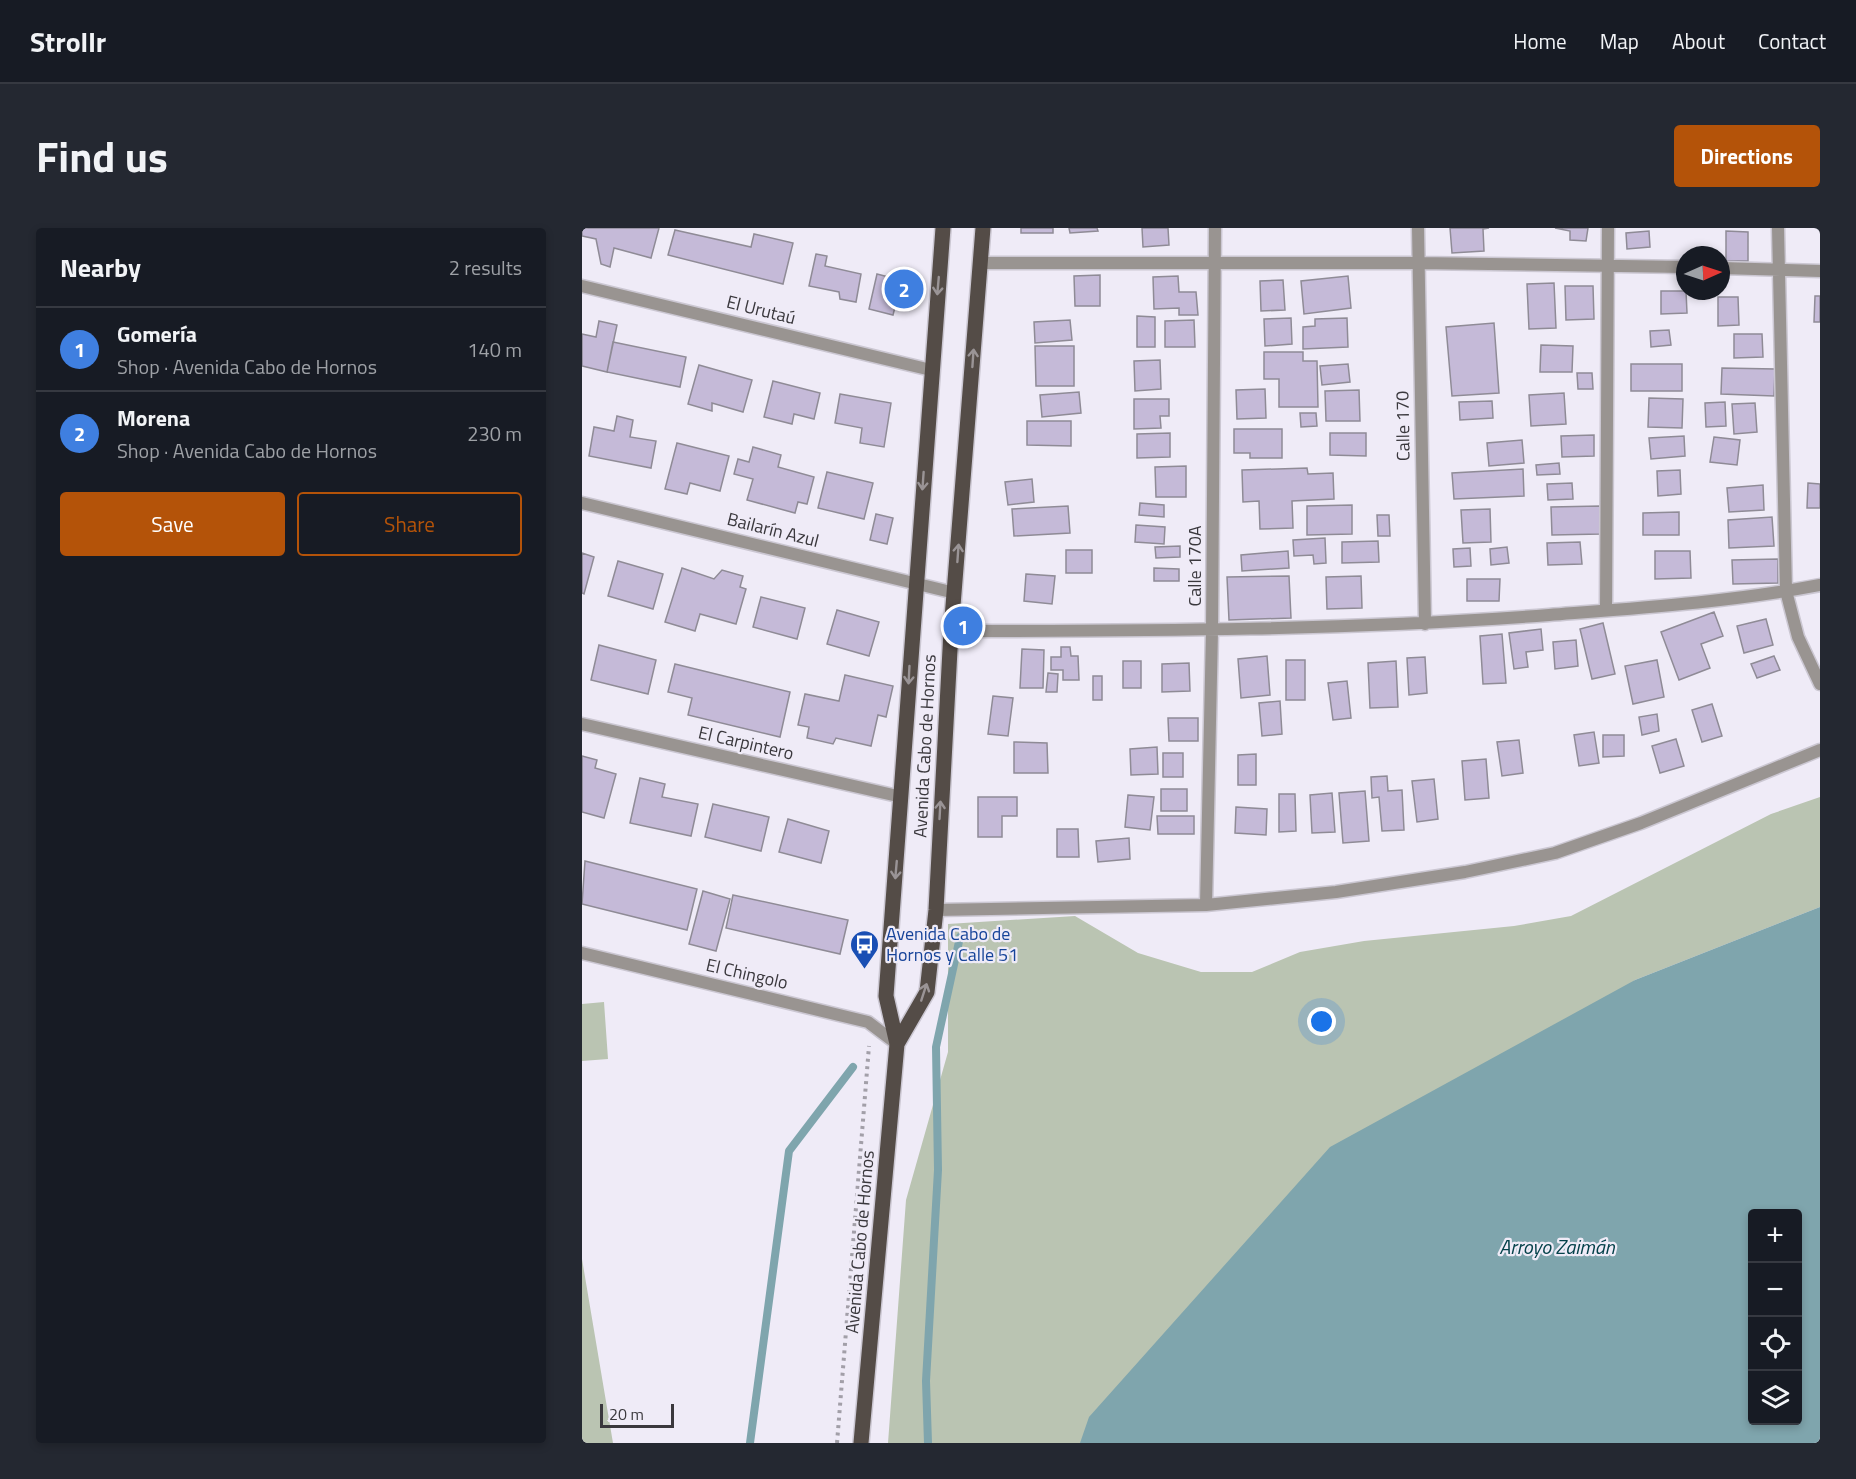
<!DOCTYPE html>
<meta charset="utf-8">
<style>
body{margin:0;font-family:"Titillium Web",sans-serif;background:#242831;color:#f1f3f6}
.controls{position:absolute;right:18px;bottom:18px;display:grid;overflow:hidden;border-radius:6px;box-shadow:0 3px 9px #0003}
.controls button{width:54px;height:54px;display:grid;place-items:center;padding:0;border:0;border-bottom:2px solid #363941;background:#171b24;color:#f1f3f6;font:30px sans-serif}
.compass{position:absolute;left:1094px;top:18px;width:54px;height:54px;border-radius:50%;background:#171b24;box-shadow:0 3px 9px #0003;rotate:87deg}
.scale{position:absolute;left:18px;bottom:15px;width:74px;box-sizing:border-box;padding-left:6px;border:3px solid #3a383d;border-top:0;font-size:16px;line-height:21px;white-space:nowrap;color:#3a383d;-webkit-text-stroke:4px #efebf7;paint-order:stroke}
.you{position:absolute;left:740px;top:794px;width:21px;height:21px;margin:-15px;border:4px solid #fff;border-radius:50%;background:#1a73e8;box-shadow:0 0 0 9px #1a73e833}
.badge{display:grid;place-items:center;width:39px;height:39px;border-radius:50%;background:#b45309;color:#fff;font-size:20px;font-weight:700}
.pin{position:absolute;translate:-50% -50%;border:3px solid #fff;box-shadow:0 2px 6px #0006}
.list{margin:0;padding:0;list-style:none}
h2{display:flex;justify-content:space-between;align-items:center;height:78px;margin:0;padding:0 24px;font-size:26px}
h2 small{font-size:20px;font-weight:400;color:#9ea1a6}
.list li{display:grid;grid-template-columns:39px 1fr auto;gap:18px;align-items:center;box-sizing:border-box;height:84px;padding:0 24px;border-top:2px solid #363941}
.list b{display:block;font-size:22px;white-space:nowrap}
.list p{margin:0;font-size:20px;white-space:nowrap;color:#9ea1a6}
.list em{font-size:20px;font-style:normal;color:#9ea1a6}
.actions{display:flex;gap:12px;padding:18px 24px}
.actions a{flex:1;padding:14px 0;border:2px solid #b45309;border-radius:6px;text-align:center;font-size:21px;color:#b45309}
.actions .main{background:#b45309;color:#fff}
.icon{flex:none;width:33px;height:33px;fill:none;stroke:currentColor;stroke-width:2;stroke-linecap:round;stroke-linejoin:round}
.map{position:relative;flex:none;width:1238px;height:1215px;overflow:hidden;border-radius:6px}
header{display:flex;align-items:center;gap:36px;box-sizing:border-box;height:84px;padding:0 30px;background:#171b24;border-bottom:2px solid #363941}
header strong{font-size:28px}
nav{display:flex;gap:33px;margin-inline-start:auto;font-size:21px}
.intro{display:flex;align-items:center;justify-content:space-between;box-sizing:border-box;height:144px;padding:0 36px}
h1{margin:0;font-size:42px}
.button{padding:15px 27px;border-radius:6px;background:#b45309;color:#fff;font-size:21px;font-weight:700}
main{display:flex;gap:36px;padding:0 36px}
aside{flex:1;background:#171b24;border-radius:6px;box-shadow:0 3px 9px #0003}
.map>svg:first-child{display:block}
</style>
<header>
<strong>Strollr</strong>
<nav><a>Home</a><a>Map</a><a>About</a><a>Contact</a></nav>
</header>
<div class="intro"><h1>Find us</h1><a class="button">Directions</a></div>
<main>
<aside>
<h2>Nearby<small>2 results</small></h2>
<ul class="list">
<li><span class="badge" style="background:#3f7fe0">1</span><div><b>Gomería</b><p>Shop · Avenida Cabo de Hornos</p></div><em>140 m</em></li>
<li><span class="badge" style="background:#3f7fe0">2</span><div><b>Morena</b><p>Shop · Avenida Cabo de Hornos</p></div><em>230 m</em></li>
</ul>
<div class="actions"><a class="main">Save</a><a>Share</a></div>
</aside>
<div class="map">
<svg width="1238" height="1215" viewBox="0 0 1238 1215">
<rect width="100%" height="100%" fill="#efebf7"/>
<path fill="#bac4b2" d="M1238 569V679L1053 752 500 1215H306L324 972 366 824V696L493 688 556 725 619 744H670L718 724 782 713 932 698 989 688 1189 586Z
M22 774 26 831 0 833V776Z
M0 1031 31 1215H0Z"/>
<path fill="#7fa5ad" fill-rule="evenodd" d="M1238 679V1215H498L507 1189 748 919 1053 752ZM1170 986H1216V1192H1170Z"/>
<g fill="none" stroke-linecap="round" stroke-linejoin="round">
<path stroke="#7fa5ad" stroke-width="8" d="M168 1215 207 923 271 839
M346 1215 344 1153 356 942 354 819 378 709"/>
</g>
<path fill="#c5bad8" stroke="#8f8b96" stroke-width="1.5" d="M0 0H77L69 30 32 20 28 39 19 36 14 11 0 8Z
M439 0H471V5H439Z
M487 0H515L516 3 488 5Z
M560 0H586L587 17 561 19Z
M868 0H907L901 1 902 23 870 25Z
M973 0H1006L1004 13 988 12V3Z
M93 2 169 19 172 6 211 15 201 56 86 27Z
M1067 3 1068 19 1045 21 1044 5Z
M1144 3 1166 4V33H1144Z
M234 26 245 28 243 38 279 46 274 74 258 71 257 64 227 58Z
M295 46 330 55 325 78 314 75 311 87 287 81Z
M518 47V78H493L492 48Z
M596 48 597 64H614L616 87H597V80L572 81 571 49Z
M766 48 769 80 722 86 719 53Z
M701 52 703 82 679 83 678 53Z
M972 55 974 100 947 101 945 56Z
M983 58H1011L1012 91 984 92Z
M1079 63H1104L1105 85 1079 86Z
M1233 68H1238V94H1232Z
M1136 69H1156L1157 97 1136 98Z
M555 88 573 89V119H555Z
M709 90 710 116 683 118 682 91Z
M765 90 766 119 721 121V99L733 98V91Z
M488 92 490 112 453 115 452 94Z
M612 92 613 119H583V93Z
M17 93 35 97 25 144 0 138V106L14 109Z
M912 95 917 165 870 168 864 99Z
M1087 102 1089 117 1069 119 1068 103Z
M1152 106H1180L1181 129 1152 130Z
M31 114 104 129 98 159 25 144Z
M959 117 991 118 990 144H958Z
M453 118H492V158H454Z
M682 124H721V133H735L736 179H697V151H682Z
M578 132 579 161 553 163 552 133Z
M766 136 768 154 740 157 738 138Z
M1049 136H1100V163H1049Z
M117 137 170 152 161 184 130 175V183L106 176Z
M1140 140 1193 141 1192 168 1139 166Z
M995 145H1010L1011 161H996Z
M191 153 238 165 232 191 212 186 210 196 182 189Z
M683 161 684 190 655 191 654 162Z
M777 162 778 193H744L743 163Z
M497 164 499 185 460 189 458 167Z
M982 165 984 196 949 198 947 167Z
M258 166 309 175 302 219 278 215 280 200 253 195Z
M1067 170 1101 171 1100 200 1066 199Z
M552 171H587V188H578L579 200 552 201Z
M910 173 911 190 878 192 877 174Z
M1143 174 1144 198 1124 199 1123 175Z
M1173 175 1175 204 1152 206 1150 176Z
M718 185H734L735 198 719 199Z
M35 188 51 192 48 209 74 213 69 240 7 228 12 199 32 203Z
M445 193H489V218L445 217Z
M652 201H700V230H668V225H652Z
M588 205V229L555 230V206Z
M748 205H784V228L748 227Z
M1012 207V228L980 229 979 208Z
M1102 208 1103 228 1069 231 1067 210Z
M1132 209 1158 212 1155 237 1128 234Z
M940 212 942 235 907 238 905 215Z
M95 215 147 228 138 263 108 255 105 266 83 261Z
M171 219 199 227 196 239 232 249 225 276 216 274 213 285 165 272 171 251 152 246 156 231 167 234Z
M977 235 978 246 955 247 954 237Z
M604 238V269H574L573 239Z
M725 240 726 246 751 245 752 271 710 273 711 300 678 301 677 273 661 274 660 242Z
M941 241 942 268 872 271 870 245Z
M1098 242 1099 266 1076 268 1075 243Z
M245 244 291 255 282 291 236 280Z
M450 251 452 274 426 277 423 254Z
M990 255 991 271 966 272 965 256Z
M1226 255 1238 256V280H1225Z
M1181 257 1182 282 1147 284 1145 260Z
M558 275 582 277V289L557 287Z
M770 277V306L725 307V278Z
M486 278 488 305 432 308 430 281Z
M1018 278 1019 306 970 307 969 279Z
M908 281 909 314 881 315 879 282Z
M1097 284V307H1061V285Z
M294 286 311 290 305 316 288 312Z
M795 287H807L808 308H796Z
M1190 289 1192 318 1147 320 1146 292Z
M554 297 583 299 582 316 553 314Z
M743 310 744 335 732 336 731 327 712 328 711 312Z
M796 313 797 334 760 335V314Z
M998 314 1000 336 966 337 965 315Z
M598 318V329L574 330 573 319Z
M925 319 927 335 909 337 908 321Z
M888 320 889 338 872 339 871 321Z
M484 322H510V345H484Z
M706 323 707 340 660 343 659 327Z
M1073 323H1108L1109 350 1073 351Z
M0 325 12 329 2 366 0 365Z
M1196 331V355L1151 356 1150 332Z
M36 333 81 346 71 381 26 368Z
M100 340 132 351 140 342 161 348 158 359 164 361 154 396 118 386 113 403 83 394Z
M572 340 597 341V353H572Z
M444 346 473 348 470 376 442 373Z
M707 348 709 390 647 392 645 349Z
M779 348 780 380 745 381 744 349Z
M885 351H918L917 373H885Z
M179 369 223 380 215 411 171 399Z
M255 382 297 394 287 428 245 416Z
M1132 384 1141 408 1119 416 1128 440 1097 452 1079 404Z
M1184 391 1191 417 1162 425 1155 398Z
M1021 395 1033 446 1010 451 998 401Z
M959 401 961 422 944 424 946 439 932 441 927 405Z
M920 406 924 455 901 456 898 408Z
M994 412 996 438 973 441 971 414Z
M17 417 74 432 66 466 9 452Z
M479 419H488L489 428H496L497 452H481V442H469V429H479Z
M440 421 462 422 461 460H438Z
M685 428 688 467 659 470 656 431Z
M1192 428 1198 442 1175 450 1169 436Z
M843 429 845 465 827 467 825 430Z
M704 432H723V472H704Z
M1075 432 1082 469 1051 476 1043 438Z
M541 433H559V460H541Z
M814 433 816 479 788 480 786 435Z
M607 435 608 463 580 464V436Z
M93 436 208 464 198 509 106 487 110 470 86 464Z
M466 445 476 446 475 464H464Z
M263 447 311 458 304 489 296 487 289 518 254 510 251 516 225 510 227 499 216 497 223 466 257 473Z
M511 448H520V472H511Z
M765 453 769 490 751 492 746 455Z
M411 468 431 470 426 508 406 506Z
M698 473 700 506 680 508 677 475Z
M1130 476 1140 508 1120 514 1110 482Z
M1075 486 1077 503 1060 507 1057 489Z
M586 490H616V513H587Z
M1012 504 1017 535 997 538 992 507Z
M1021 507H1042V528L1021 529Z
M1094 511 1102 538 1078 545 1070 518Z
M937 512 941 545 920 548 915 514Z
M432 514 465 515 466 545H432Z
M575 519 576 546 549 547 548 521Z
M581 525H601V549H581Z
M674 526V557H656V527Z
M0 528 15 532 13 540 34 546 22 590 0 584Z
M904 531 907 570 883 572 880 533Z
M805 548 806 563 820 562 822 602 800 603 797 569 790 570 789 549Z
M58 550 83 556 80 569 116 576 109 608 48 595Z
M852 551 856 591 835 594 830 553Z
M579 561H605V583H579Z
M783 563 787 613 761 615 757 565Z
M750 565 753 604 730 605 728 567Z
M697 566H713L714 603 697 604Z
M546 567 572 569 568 602 543 599Z
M396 569H435V588H420V609H396Z
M131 576 187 589 179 623 123 609Z
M654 579 685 581 684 607 653 605Z
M575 588H612V606H576Z
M206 591 247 603 239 635 197 624Z
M475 601H496L497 629H475Z
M547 610 548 631 516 634 514 613Z
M3 633 115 661 105 702 0 676Z
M121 663 148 671 134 723 107 716Z
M151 667 266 692 258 726 144 700Z"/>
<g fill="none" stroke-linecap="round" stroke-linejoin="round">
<defs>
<path id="minor" d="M836 0 843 396
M1196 0 1204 363 1216 409 1238 456
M398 35H836L1103 39
M1139 40 1238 43
M0 58 349 142
M0 275 373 365
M1024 382 1026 0
M369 403C569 403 768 402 967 387 1057 380 1149 374 1238 357
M0 496 320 569
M624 677 630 403 633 0
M354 682 624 677 754 664 883 644 973 625 1059 595 1238 522
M0 725 286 794 315 816"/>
<path id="primary" d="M315 816 345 764 354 682 369 403 401 0
M279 1215 315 816 304 768 361 0"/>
</defs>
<use href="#minor" stroke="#cbc7d2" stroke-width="15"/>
<use href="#primary" stroke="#cbc7d2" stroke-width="18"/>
<path stroke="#a29fa8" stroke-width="4" stroke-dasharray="3 4.5" stroke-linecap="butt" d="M255 1215 287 818"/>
<use href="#minor" stroke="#999491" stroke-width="12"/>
<use href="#primary" stroke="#544c47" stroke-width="15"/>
</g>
<defs><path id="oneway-shaft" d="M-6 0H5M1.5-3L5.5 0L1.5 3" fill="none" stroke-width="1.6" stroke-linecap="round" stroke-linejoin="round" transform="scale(1.5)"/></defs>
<g stroke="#9a9496">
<use href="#oneway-shaft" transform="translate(356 58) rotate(95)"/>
<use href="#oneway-shaft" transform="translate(391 130) rotate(-86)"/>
<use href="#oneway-shaft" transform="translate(341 253) rotate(94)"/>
<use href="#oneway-shaft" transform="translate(376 325) rotate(-86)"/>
<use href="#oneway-shaft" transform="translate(327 447) rotate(93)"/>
<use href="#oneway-shaft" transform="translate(358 582) rotate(-87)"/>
<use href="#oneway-shaft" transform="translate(314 642) rotate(95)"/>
<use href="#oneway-shaft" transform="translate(342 764) rotate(-72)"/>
</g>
<defs>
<symbol id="bus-pin" viewBox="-11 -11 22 30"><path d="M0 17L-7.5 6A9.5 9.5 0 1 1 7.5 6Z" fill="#1a4fb4" stroke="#efebf7"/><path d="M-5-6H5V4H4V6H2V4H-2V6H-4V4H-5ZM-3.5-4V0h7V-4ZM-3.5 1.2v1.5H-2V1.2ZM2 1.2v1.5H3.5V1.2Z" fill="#fff"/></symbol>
</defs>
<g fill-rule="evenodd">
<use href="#bus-pin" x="266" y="700" width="33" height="45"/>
</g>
<g text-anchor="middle" stroke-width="4.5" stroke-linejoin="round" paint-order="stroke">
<g font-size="18" fill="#3a383d" stroke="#efebf7">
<text transform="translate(179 82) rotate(14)" y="6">El Urutaú</text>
<text transform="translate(821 198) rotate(-91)" y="6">Calle 170</text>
<text transform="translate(191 302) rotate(14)" y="6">Bailarín Azul</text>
<text transform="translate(613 338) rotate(-90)" y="6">Calle 170A</text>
<text transform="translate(164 515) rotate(13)" y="6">El Carpintero</text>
<text transform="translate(343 518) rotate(-87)" y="6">Avenida Cabo de Hornos</text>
<text transform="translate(165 746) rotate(13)" y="6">El Chingolo</text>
<text transform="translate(278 1014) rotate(-85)" y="6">Avenida Cabo de Hornos</text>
</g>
<g font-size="18" fill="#164399" stroke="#efebf7" text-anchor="start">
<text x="304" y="712">Avenida Cabo de<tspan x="304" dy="21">Hornos y Calle 51</tspan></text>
</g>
<g font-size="20" font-style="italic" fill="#04414a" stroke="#efebf7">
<text x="975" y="1026">Arroyo Zaimán</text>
</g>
</g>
</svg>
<div class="controls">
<button>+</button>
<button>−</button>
<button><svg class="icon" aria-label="locate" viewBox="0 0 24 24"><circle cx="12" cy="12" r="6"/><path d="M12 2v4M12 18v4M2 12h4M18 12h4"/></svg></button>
<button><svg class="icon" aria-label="layers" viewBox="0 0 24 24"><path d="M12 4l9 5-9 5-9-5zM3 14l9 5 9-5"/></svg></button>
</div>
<svg class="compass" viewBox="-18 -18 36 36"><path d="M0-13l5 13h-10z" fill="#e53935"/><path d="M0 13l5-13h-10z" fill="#9ea1a6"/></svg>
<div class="scale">20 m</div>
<div class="you"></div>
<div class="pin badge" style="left:381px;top:398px;background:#3f7fe0">1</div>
<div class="pin badge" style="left:322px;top:61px;background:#3f7fe0">2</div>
</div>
</main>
